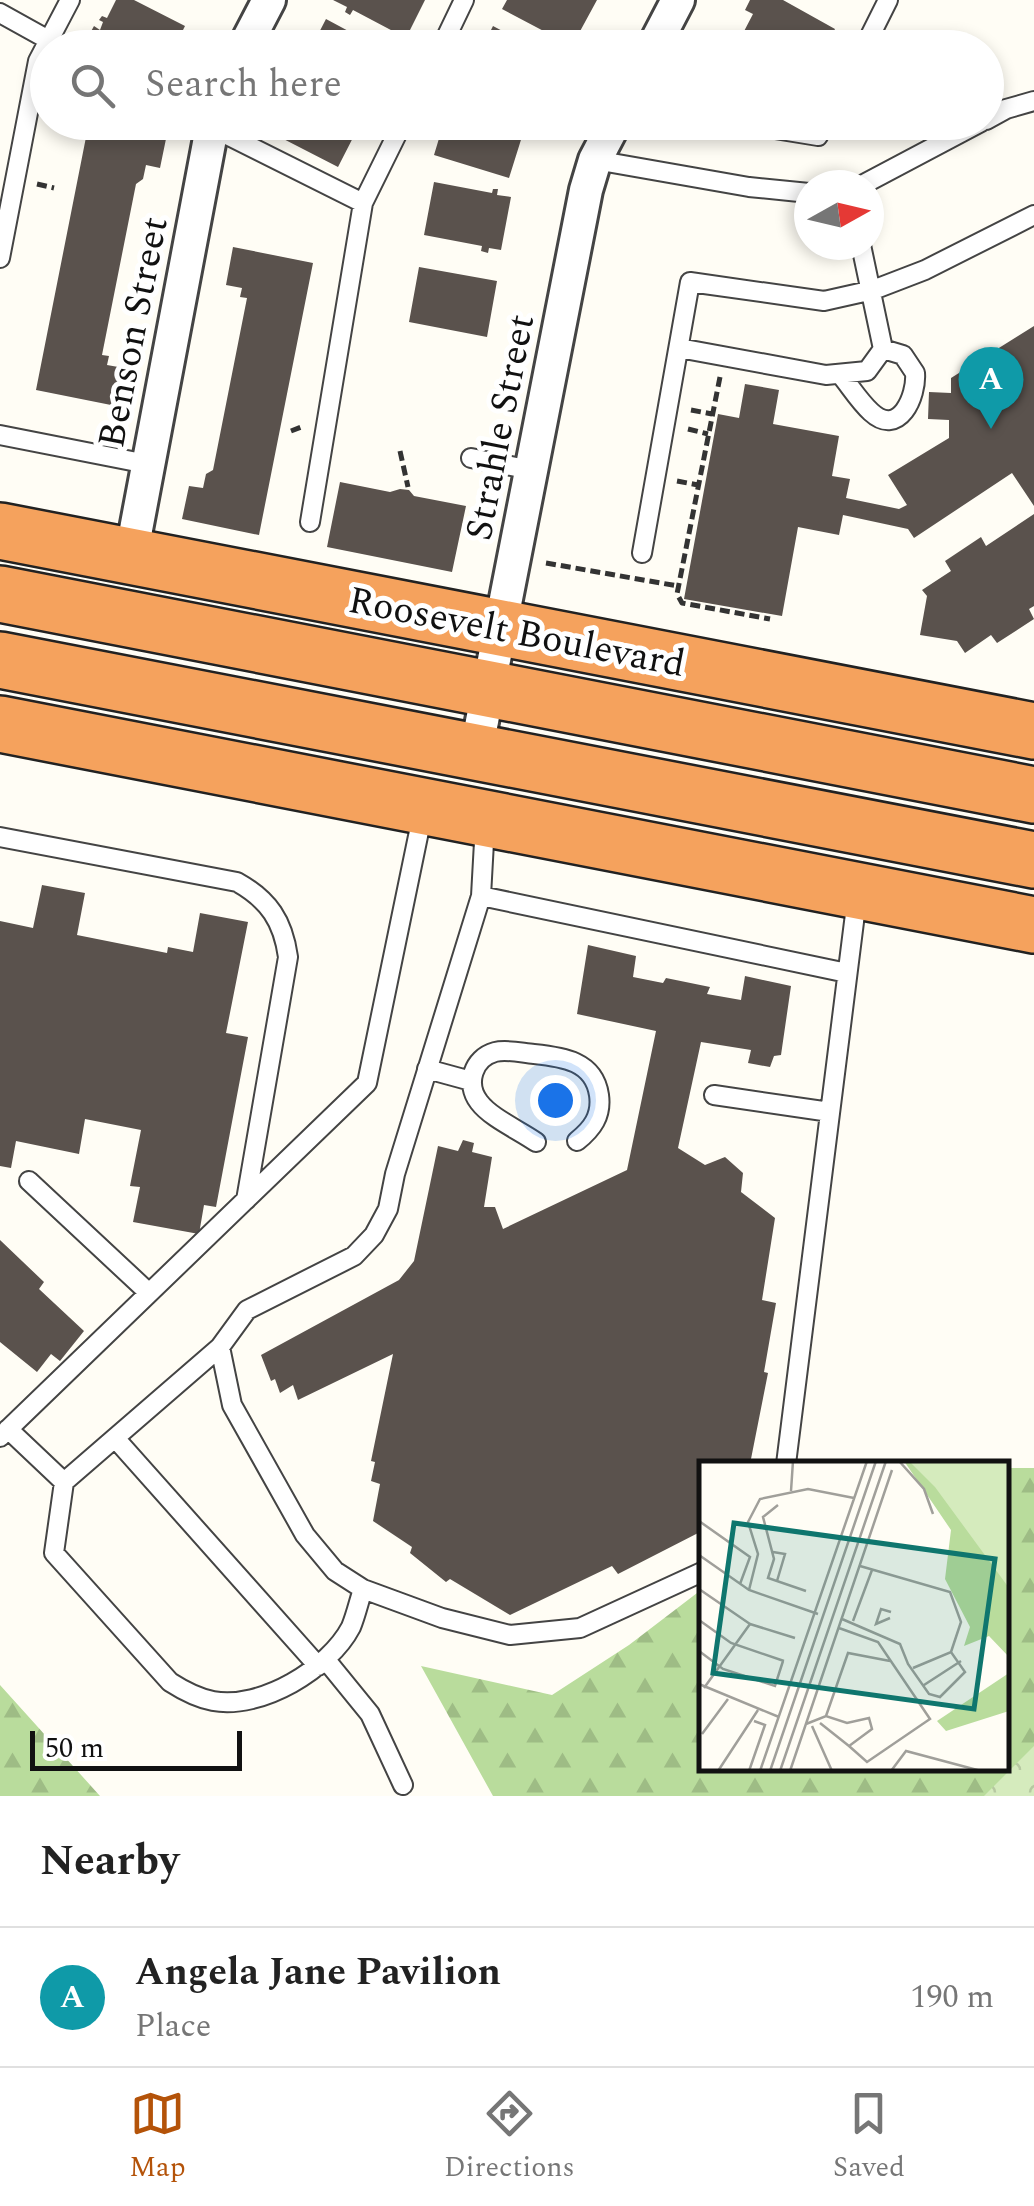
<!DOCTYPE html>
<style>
body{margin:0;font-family:Spectral,serif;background:#f2f2f2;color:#222}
.compass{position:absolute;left:794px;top:170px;width:90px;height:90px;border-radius:50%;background:#fff;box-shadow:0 5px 15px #0003;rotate:82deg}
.scale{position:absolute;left:30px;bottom:25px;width:212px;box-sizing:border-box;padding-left:10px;border:5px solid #111;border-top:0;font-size:28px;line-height:35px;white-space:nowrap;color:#111;-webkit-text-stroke:8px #fff;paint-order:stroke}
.you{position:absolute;left:555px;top:1100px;width:35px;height:35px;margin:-25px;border:8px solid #fff;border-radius:50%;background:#1a73e8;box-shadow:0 0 0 15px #1a73e833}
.badge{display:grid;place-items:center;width:65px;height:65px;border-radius:50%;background:#b45309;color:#fff;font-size:32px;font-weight:700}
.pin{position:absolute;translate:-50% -82px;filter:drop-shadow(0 2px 5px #0008)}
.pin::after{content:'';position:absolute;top:52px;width:35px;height:30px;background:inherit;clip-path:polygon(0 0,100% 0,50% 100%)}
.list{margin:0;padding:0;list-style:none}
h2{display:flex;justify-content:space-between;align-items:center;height:130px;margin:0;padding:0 40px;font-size:42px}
h2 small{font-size:32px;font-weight:400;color:#767676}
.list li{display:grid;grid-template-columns:65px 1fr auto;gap:30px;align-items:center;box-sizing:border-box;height:140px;padding:0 40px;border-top:2px solid #e0e0e0}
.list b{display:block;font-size:38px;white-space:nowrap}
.list p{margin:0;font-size:32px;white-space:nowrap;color:#767676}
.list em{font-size:32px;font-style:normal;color:#767676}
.icon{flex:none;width:55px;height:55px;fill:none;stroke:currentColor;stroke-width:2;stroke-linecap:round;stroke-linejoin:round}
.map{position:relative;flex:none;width:1034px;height:1796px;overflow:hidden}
.search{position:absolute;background:#fff;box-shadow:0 5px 15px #0003;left:30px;right:30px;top:30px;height:110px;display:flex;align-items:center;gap:25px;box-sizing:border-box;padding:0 35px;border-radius:55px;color:#767676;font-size:38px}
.sheet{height:270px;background:#fff}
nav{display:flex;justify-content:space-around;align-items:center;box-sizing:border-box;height:140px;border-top:2px solid #e0e0e0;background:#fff;font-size:28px;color:#767676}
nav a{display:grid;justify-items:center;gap:5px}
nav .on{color:#b45309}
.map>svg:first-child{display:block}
</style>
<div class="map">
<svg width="1034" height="1796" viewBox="0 0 1034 1796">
<defs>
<pattern id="forest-firs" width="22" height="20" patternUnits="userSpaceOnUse" patternTransform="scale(2.5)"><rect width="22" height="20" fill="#b9dc9c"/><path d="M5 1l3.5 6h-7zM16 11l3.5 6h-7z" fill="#9ebc85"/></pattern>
<pattern id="park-crowns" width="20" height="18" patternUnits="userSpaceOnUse" patternTransform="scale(2.5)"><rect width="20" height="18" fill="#d5ebbd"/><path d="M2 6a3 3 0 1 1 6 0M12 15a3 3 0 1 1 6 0" fill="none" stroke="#b6c8a1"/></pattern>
</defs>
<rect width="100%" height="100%" fill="#fffdf5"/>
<path fill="url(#forest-firs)" d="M1007 1468H1034V1796H493L421 1666 552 1695 629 1645 701 1590 702 1768H1006Z
M0 1685 100 1796H0Z"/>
<path fill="url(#park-crowns)" d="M1034 1746V1796H984Z"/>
<path fill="#5a524d" d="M116 0H134L185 26 174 48H108L94 40 89 35 94 26 100 30 103 22 99 20 102 16 107 18Z
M333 0H425L406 38 353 10 350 15 345 12 347 7Z
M507 0H597L572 46 502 9Z
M750 0H783L835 29 826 48H757L740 39 753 14 745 10Z
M326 19 380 48H311Z
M493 26 534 48H482Z
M89 122H109L167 134 160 168 146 165 143 179 136 184 102 355 109 356 107 365 124 368 116 406 36 390Z
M270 122H361L338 167 266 130Z
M444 122H512L525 127 509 178 434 155Z
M434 182 492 193 493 189H498L497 195 511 197 501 250 489 248 488 253 481 251 482 246 424 235Z
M233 247 313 263 259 535 182 519 189 486 203 488 206 474 213 470 247 298 240 297 242 288 226 285Z
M419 267 497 281 487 337 409 322Z
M1034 326V506L1012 473 914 538 908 529 843 515 839 535 798 527 782 616 684 599 718 414 739 418 745 384 779 390 773 424 839 436 832 476 850 479 846 498 899 509 907 505 888 475 949 438V420L928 419 929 392 951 393V378Z
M340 482 390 492 400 489 409 490 414 496 466 506 452 572 327 547Z
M1034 514V606L1029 609 1034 619 997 643 991 635 965 653 957 641 920 635 927 596 922 590 951 571 945 561 981 537 986 546Z
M42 885 85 893 77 935 167 953 168 947 193 952 200 913 248 922 226 1033 248 1037 216 1207 204 1205 199 1234 133 1222 140 1187 130 1186 141 1130 85 1119 79 1154 16 1141 11 1168 0 1166V921L33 928Z
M588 945 636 956 633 977 663 983 666 978 710 987 707 994 741 1000 745 976 791 986 781 1055 774 1056 770 1067 748 1063 751 1050 701 1042 678 1148 705 1165 725 1157 743 1173 741 1192 775 1218 762 1300 776 1303 764 1372 768 1373 750 1464H702V1531L618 1574 612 1566 510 1615 450 1579 446 1582 410 1553 412 1547 373 1521 380 1484 371 1481 375 1462 371 1461 393 1354 298 1400 293 1385 280 1393 275 1379 271 1381 261 1355 399 1280 414 1261 438 1146 458 1151 463 1140 474 1143 472 1152 492 1157 484 1207H495L503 1229 627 1170 656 1031 577 1014Z
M0 1240 44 1282 39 1289 84 1331 60 1361 51 1354 37 1372 0 1342Z"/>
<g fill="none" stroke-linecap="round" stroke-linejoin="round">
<defs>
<path id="lane" d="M0 13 63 48
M441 48 464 0
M864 48 888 0
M986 120 1006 109 1034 101
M732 122 818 136 826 122
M209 126 363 203 403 122
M595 160 749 187 809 193
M862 185 981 122
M0 258 38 61 70 0
M679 348 826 375 867 371 883 349 861 245
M840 374C850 386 859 401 871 412 899 438 917 396 915 373L903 355 883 349
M0 435 147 464
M471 458 531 470
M310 522 363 203
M642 553 690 282 824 301 873 290 925 270 1034 215
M0 837 237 882C269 900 283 921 288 957L246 1200
M481 896 847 973
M427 1069 471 1081
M714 1095 830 1112
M536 1142C519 1130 491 1118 479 1102 465 1084 473 1058 495 1052 507 1049 522 1053 534 1054 563 1057 594 1061 599 1095 602 1116 592 1129 577 1141
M29 1181 149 1293
M220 1347 232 1405 305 1535 335 1571 363 1589C359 1601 356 1615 351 1627 329 1669 261 1710 213 1701 197 1698 184 1691 170 1682L54 1553 64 1482 220 1347 247 1310 354 1256 374 1235 388 1209 395 1174 481 896 485 824
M8 1429 64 1482
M0 1437 367 1083 423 812
M115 1438 318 1666
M786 1464 857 898
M363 1589 442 1618 510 1635 580 1628 702 1572
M326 1660 370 1714 403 1785"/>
<path id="street" d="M244 48 269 0
M653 48 678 0
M131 556 213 122
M476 752 586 190 595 160 615 122"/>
<path id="highway" d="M0 531 1034 731
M0 594 1034 795
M0 660 1034 860
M0 724 1034 925"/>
</defs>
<use href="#lane" stroke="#444" stroke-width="22"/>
<use href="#street" stroke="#444" stroke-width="38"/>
<use href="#highway" stroke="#222" stroke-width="60"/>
<path stroke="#333" stroke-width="5" stroke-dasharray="10 5" stroke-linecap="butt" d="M37 184 54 188
M720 377 677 594 682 603 770 619
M691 410 712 414
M688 429 708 434
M291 431 304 426
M400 451 408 487
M677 481 698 485
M546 563 678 586"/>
<use href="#lane" stroke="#fff" stroke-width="18"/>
<use href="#street" stroke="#fff" stroke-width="32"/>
<use href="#highway" stroke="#f5a25d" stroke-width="55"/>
</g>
<g text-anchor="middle" stroke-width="10" stroke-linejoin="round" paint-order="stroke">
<g font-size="38" fill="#111" stroke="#fff">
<text transform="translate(132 332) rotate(-79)" y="13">Benson Street</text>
<text transform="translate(499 427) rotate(-79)" y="13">Strahle Street</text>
<text transform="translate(517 631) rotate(11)" y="13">Roosevelt Boulevard</text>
</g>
</g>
<g transform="translate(699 1461)">
<rect width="310" height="310" fill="#fffdf5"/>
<path d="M205 0H310V196L290 175 265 185 271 166 246 118 252 69ZM310 212V250L247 270 238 260Z" fill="#b9dc9c"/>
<path d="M210 0H310V127L236 26Z" fill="#d5ebbd"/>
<path fill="none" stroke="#a09f9a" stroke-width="2.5" d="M200 0 225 28 234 53M92 30 94 0M79 44 64 56 75 98 69 117 107 130M0 60 51 96 41 123M74 91 86 93 78 120M0 94 50 129 119 153M161 105 251 131 262 161 252 191M0 128 51 163 5 227M50 129 59 93 49 61 61 38 109 28 155 37M191 157 177 163 182 148 192 151M143 158 201 183 209 203 230 233 241 236 266 211 252 191 214 207M0 159 32 182 85 200M154 160 173 109M51 163 96 177M0 190 24 208 76 225 84 200M0 223 80 256M225 224 262 200M127 255 149 192 191 200M121 262 150 285M107 263 127 255 148 262 170 257 173 268 150 285 168 301 231 258 179 181 140 167M113 265 133 310M3 273 29 238M19 310 59 249M50 310 66 264 55 260M61 310 168 0M71 310 177 0M81 310 187 0M91 310 193 9M192 310 207 290 282 310"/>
<path fill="#0f766e" fill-opacity="0.15" stroke="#0f766e" stroke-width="5" d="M35 62 296 98 275 248 14 212Z"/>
<rect width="310" height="310" fill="none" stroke="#111" stroke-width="5"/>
</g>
</svg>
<svg class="compass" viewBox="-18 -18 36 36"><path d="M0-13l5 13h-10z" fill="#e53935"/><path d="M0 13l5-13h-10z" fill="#767676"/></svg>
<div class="scale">50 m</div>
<div class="you"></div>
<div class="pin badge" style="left:991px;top:429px;background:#0f9aa8">A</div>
<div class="search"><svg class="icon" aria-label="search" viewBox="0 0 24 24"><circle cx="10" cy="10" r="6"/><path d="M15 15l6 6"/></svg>Search here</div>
</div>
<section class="sheet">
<h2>Nearby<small></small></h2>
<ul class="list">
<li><span class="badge" style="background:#0f9aa8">A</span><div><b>Angela Jane Pavilion</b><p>Place</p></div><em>190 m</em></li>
</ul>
</section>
<nav>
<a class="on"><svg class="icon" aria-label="map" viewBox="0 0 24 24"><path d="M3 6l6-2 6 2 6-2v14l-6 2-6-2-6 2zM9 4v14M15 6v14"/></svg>Map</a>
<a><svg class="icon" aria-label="directions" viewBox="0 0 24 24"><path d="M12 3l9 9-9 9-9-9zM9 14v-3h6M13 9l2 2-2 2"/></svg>Directions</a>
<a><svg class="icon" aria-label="saved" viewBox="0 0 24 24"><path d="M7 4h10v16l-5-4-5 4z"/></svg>Saved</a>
</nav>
